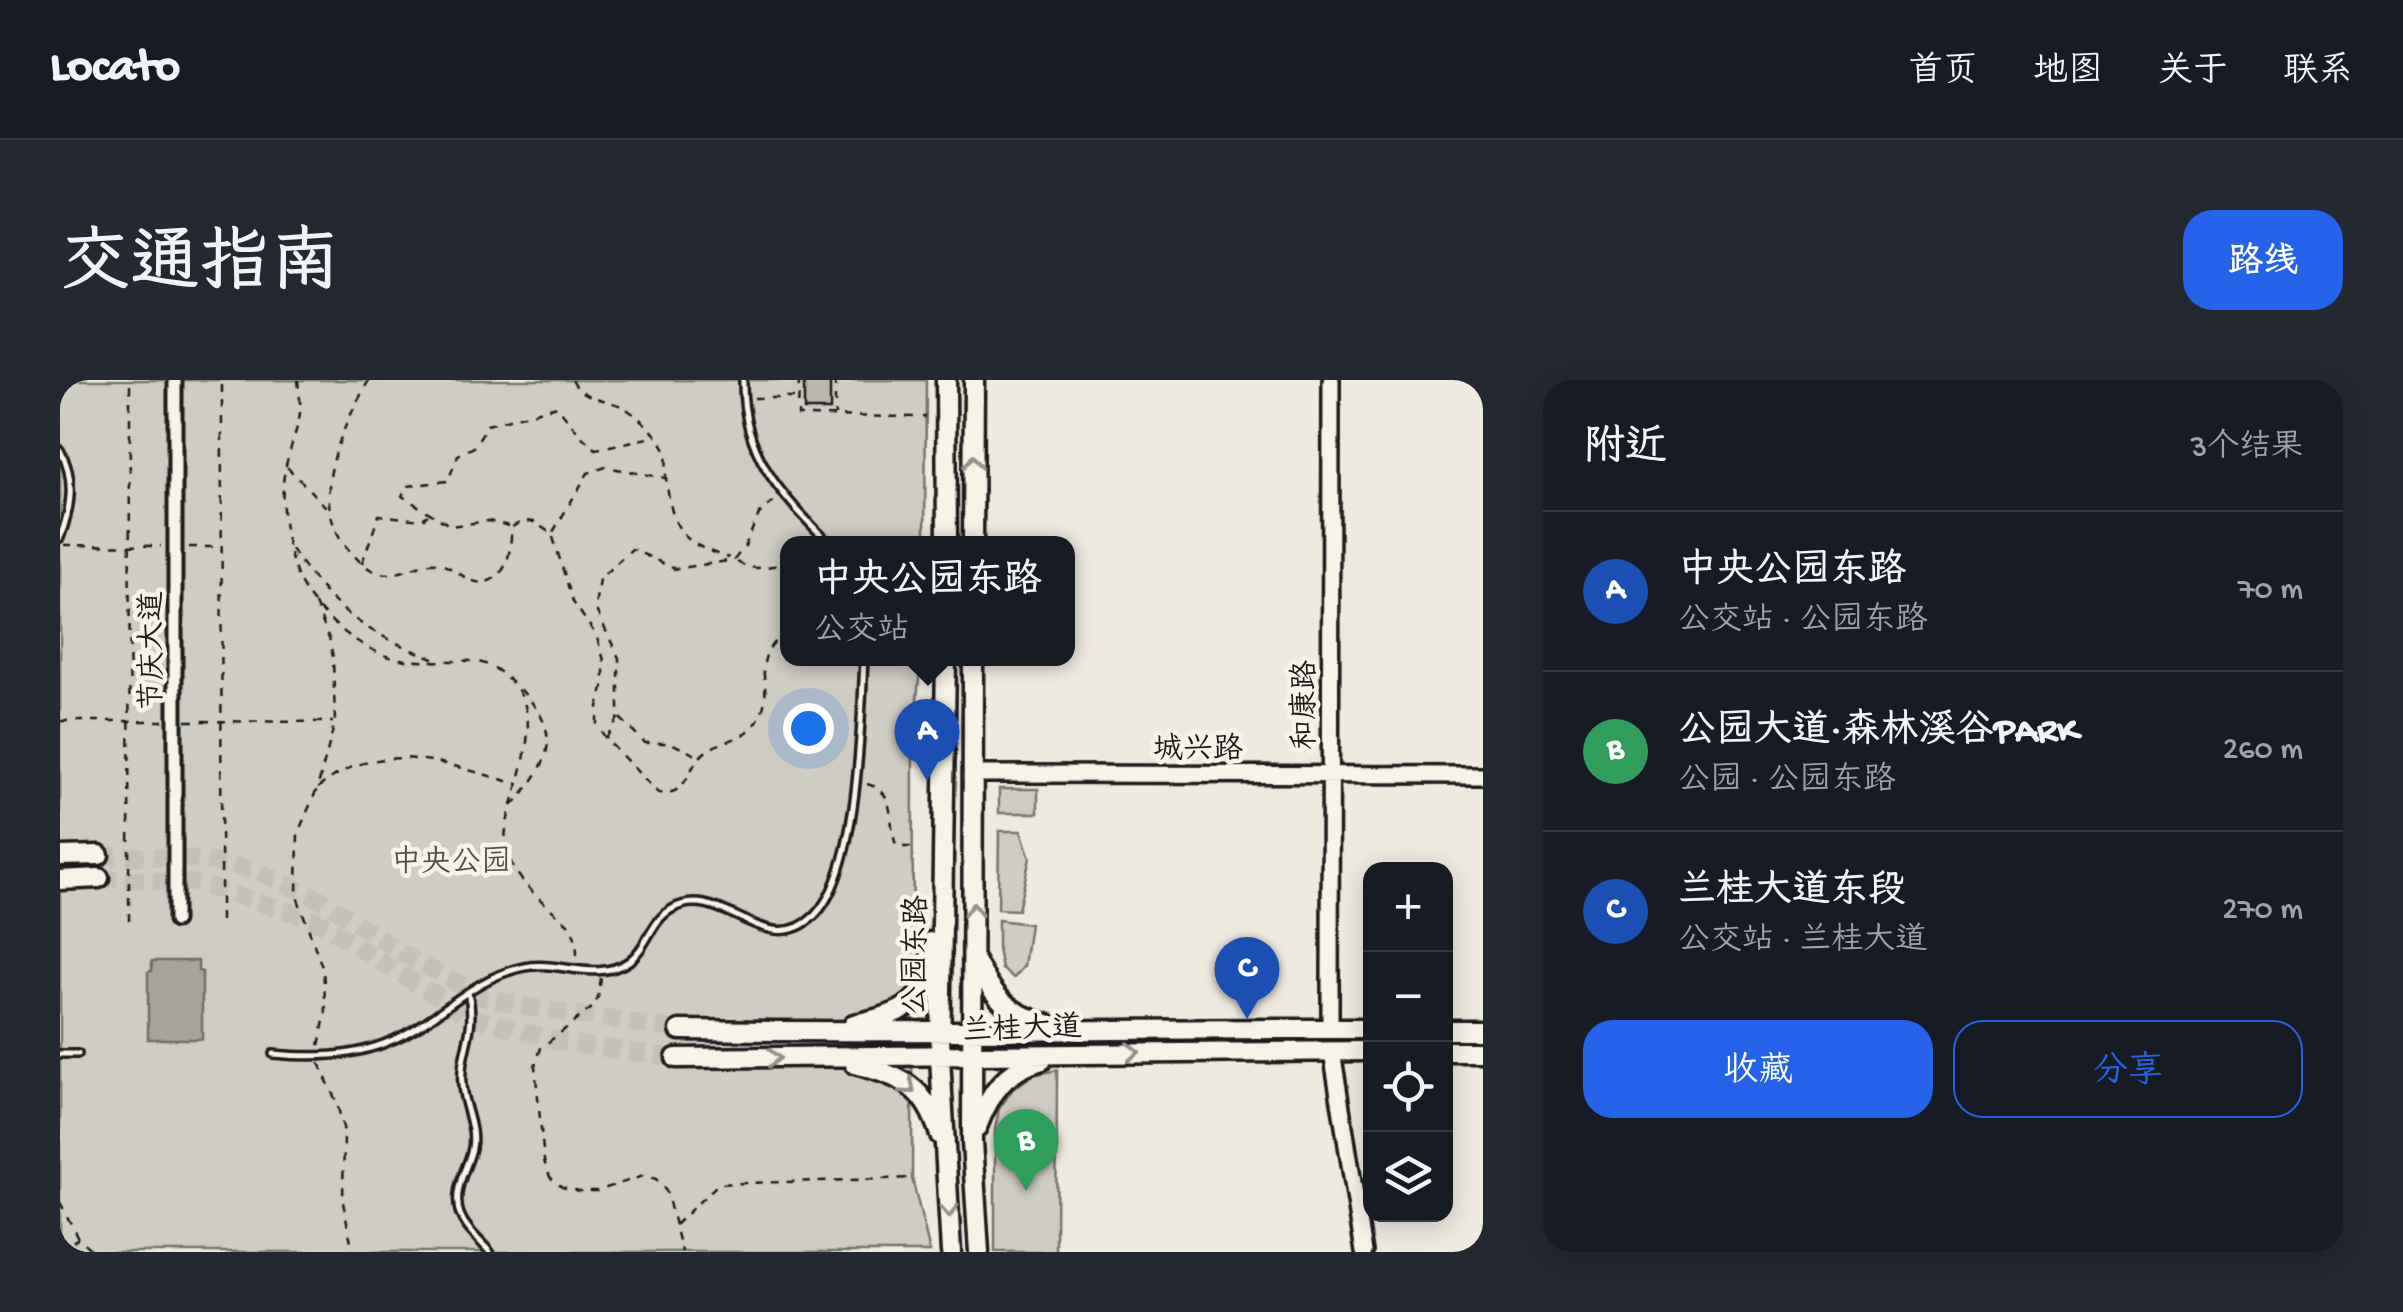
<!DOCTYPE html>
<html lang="zh">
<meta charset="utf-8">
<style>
body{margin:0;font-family:"Gochi Hand","LXGW WenKai TC",sans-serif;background:#242831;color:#f1f3f6}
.controls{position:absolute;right:30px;bottom:30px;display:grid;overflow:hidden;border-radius:20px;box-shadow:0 5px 25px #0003}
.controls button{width:90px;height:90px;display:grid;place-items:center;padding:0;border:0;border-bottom:2px solid #363941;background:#171b24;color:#f1f3f6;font:50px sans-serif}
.you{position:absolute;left:748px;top:348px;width:35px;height:35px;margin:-25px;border:8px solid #fff;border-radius:50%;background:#1a73e8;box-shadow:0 0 0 15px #1a73e833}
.badge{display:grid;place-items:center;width:65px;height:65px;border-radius:50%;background:#2563eb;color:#fff;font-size:32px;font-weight:700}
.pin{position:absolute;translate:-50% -82px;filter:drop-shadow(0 2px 5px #0008)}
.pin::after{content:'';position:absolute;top:52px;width:35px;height:30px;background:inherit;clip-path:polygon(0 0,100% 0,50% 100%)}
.popup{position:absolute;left:720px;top:156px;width:295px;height:130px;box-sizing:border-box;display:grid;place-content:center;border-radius:20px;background:#171b24;filter:drop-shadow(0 2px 8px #0005);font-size:32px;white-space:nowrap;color:#9ea1a6}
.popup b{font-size:38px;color:#f1f3f6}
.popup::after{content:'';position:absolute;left:50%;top:100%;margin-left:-20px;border:20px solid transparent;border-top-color:#171b24}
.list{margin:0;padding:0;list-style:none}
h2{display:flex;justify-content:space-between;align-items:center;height:130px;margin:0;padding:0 40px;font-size:42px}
h2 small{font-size:32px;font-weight:400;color:#9ea1a6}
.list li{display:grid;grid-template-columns:65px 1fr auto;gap:30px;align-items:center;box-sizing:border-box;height:160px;padding:0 40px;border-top:2px solid #363941}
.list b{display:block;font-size:38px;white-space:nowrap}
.list p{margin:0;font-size:32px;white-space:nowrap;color:#9ea1a6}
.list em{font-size:32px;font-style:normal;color:#9ea1a6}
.actions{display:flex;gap:20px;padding:30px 40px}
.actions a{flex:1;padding:22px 0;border:2px solid #2563eb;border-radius:30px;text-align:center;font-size:35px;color:#2563eb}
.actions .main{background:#2563eb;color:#fff}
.icon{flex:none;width:55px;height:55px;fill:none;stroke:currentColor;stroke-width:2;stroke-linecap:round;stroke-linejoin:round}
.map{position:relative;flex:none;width:1423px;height:872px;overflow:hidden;border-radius:30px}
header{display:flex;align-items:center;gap:60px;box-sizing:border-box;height:140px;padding:0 50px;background:#171b24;border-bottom:2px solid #363941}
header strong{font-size:48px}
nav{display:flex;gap:55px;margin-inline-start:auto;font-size:35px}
.intro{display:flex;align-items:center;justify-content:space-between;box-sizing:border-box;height:240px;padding:0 60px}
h1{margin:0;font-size:70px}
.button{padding:25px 45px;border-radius:30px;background:#2563eb;color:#fff;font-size:35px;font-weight:700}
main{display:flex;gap:60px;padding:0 60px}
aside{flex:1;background:#171b24;border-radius:30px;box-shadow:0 5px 25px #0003}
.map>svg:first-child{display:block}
</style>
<header>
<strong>Locato</strong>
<nav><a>首页</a><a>地图</a><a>关于</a><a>联系</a></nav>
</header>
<div class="intro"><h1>交通指南</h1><a class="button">路线</a></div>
<main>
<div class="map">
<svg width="1423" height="872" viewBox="0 0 1423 872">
<rect width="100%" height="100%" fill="#eeeae0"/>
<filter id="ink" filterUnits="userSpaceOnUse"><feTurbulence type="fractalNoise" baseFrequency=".01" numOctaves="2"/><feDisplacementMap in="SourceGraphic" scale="20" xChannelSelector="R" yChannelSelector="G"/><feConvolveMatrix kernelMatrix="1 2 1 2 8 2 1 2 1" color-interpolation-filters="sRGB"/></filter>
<g filter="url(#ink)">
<path fill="#cfccc3" stroke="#767470" stroke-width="2.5" d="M0 0H866L865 163 727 164V278L861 279 853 359 852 798 870 872H0Z
M939 409H978V433H939Z
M939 451H961L970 478 958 530 938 529Z
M938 540 970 544 964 586 954 598 942 589 938 569Z
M997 690 996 872H935V749L939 729 953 709 973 695Z"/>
<path fill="#a6a39d" stroke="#6f6d69" stroke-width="2.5" d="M92 581H138V591L142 592V659H88V592L92 591Z"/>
<path fill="#bab7af" stroke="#1c1c1c" stroke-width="2.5" d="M744 0H770V30H744Z"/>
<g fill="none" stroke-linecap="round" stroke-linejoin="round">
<path stroke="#c4c1b9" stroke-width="18" stroke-dasharray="18 9" stroke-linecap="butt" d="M39 475 133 479 194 490 262 520 343 574 424 617 479 629 620 650
M39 498 136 503 256 540 338 593 415 638 501 662 616 678"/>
<defs>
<path id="lane" d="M683 0C682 76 721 114 770 164
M0 70C16 99 11 128 0 158
M408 612C418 651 399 671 402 705 403 725 416 747 412 768 410 778 405 788 402 797 389 835 406 846 430 872
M0 674H18
M213 674C267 679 312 676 359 646 394 623 423 595 465 587 498 580 538 603 569 581 588 567 591 540 612 529 661 501 706 582 754 536 799 493 801 341 804 278"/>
<path id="street" d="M115 0V541"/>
<path id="secondary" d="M913 394 1423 395
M1270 649 1271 0
M1272 671 1304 872"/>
<path id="primary" d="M886 0 887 164
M913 164 914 0
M886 278 880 677 891 872
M913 278 912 762 919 872
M0 476 39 475
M0 500 39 498
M913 578C934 615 944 633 987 644
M794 644C827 637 858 631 869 594 872 585 870 571 870 562
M620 650C850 654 1080 648 1310 649
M1386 650H1423
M1386 671H1423
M616 678 1310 671
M795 684C841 697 865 705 880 755
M917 747C930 713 945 690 982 680"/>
</defs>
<use href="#lane" stroke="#1c1c1c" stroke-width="12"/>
<use href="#street" stroke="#1c1c1c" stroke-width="19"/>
<use href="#secondary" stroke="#1c1c1c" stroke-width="22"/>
<use href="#primary" stroke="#1c1c1c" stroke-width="25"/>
<path stroke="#1c1c1c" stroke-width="2.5" stroke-dasharray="8 8" stroke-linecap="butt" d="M238 0C239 12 242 27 239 39 234 62 224 82 223 106 221 135 227 171 238 198 252 230 296 267 330 277 356 284 387 280 415 281 428 284 438 289 448 299 479 326 467 371 457 407 452 427 443 446 446 467 452 500 485 523 508 544 516 555 517 564 517 578
M309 0C281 50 245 122 290 171 299 181 307 190 321 193 343 198 362 178 381 184 400 190 415 213 436 197 451 186 450 163 452 147L463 141 474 142 492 154 513 222 536 255 544 280V304L537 331V344L546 359 598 413C628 416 625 392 642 375 660 357 687 364 700 336 717 301 684 284 727 250
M512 0C522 20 547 18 565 28 576 35 591 48 599 59 608 72 607 81 606 95 606 103 608 111 609 118 616 159 633 166 669 178
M739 0 738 36 866 37
M775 0V35
M694 18H736
M227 87 267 128
M449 146 428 141 391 146 342 116 347 106 388 101 398 75 414 67 427 45 497 26 521 56 536 69 597 56
M493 152 528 93 546 87 605 98
M4 165 101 166
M129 167H161
M231 169C276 233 303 252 376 279
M677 182C700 195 707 182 727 187
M302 183 319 135 361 140 368 135
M255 224 270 261 273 278 275 342 257 409 238 453 237 516 263 590 266 631 259 666
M560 338 585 363H611L638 376
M0 341H103
M126 341 273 342
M546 358 559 337V278L535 228 539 199 572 169 615 189 674 180 685 166 699 134 717 119
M807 404C836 411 828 438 835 462L839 467H853
M258 408C322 355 387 385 458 404
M452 426C490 383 505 355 460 309
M69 541 70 0
M161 541 162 0
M541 598 538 618 533 627 481 668 475 686 484 781 490 797 502 807 519 811H537L583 796 596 799 606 811 622 872
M259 683 277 723 284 752 283 822 293 872
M0 822 18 858 34 872
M615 845 658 804 852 798
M0 871 18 858"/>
<use href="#lane" stroke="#f7f3e8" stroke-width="5"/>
<use href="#street" stroke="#f7f3e8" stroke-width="11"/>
<use href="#secondary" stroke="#f7f3e8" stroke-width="15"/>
<use href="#primary" stroke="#f7f3e8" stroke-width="18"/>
</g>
<defs><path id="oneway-chevron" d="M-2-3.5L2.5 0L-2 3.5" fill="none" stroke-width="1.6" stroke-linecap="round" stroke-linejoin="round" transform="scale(2.5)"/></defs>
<g stroke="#94928c">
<use href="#oneway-chevron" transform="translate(913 82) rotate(-90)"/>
<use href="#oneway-chevron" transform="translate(913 530) rotate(-90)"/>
<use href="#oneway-chevron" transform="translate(1073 672)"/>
<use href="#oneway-chevron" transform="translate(714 678)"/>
<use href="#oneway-chevron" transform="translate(849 708) rotate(40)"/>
<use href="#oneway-chevron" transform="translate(889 831) rotate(87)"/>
</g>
</g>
<g text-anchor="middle" stroke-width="9" stroke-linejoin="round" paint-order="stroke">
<g font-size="30" fill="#1c1c1c" stroke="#f7f3e8">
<text transform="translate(90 271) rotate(-90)" y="10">节庆大道</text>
<text transform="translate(1243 325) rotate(-90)" y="10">和康路</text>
<text x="1138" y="377">城兴路</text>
<text transform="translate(854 575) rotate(-89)" y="10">公园东路</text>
<text transform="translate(962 647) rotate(-2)" y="10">兰桂大道</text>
</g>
<g font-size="30" fill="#52514e" stroke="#f7f3e8">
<text x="391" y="490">中央公园</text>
</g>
</g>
</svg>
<div class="controls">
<button>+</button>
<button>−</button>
<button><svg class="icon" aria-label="locate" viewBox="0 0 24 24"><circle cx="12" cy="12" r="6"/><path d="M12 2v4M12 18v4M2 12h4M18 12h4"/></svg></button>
<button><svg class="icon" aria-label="layers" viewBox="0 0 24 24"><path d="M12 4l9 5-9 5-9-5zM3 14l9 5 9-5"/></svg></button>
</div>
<div class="you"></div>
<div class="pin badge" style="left:867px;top:401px;background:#1a4fb4">A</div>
<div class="popup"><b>中央公园东路</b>公交站</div>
<div class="pin badge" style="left:966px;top:811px;background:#2e9e5b">B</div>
<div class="pin badge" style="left:1187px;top:639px;background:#1a4fb4">C</div>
</div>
<aside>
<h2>附近<small>3个结果</small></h2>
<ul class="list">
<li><span class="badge" style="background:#1a4fb4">A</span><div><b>中央公园东路</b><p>公交站 · 公园东路</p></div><em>70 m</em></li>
<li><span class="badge" style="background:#2e9e5b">B</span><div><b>公园大道·森林溪谷PARK</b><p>公园 · 公园东路</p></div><em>260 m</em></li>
<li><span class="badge" style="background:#1a4fb4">C</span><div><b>兰桂大道东段</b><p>公交站 · 兰桂大道</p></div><em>270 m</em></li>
</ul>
<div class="actions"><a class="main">收藏</a><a>分享</a></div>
</aside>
</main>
